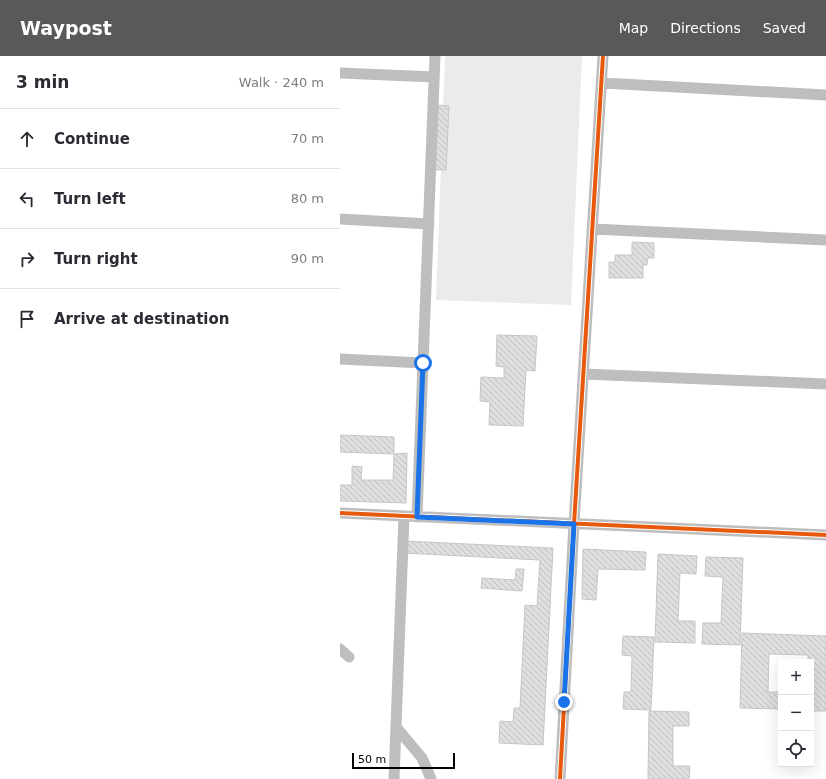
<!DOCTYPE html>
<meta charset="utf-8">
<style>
body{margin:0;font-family:"DejaVu Sans",sans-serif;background:#f7f7f7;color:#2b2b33}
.controls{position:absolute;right:12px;bottom:12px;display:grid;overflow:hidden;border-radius:0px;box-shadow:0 4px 16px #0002}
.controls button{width:36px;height:36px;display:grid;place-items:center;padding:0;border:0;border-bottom:1px solid #e1e1e2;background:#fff;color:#2b2b33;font:20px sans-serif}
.scale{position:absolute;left:12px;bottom:10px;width:103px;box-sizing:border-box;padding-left:4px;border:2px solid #000;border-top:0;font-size:11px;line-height:14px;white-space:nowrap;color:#000;-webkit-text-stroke:3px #fff;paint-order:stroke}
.stop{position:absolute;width:12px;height:12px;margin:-9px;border:3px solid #1a73e8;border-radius:50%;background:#fff}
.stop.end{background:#1a73e8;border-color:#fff;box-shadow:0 1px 4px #0008}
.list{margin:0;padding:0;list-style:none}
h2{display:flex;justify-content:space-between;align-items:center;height:52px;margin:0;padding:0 16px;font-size:17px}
h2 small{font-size:13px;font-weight:400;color:#7c7c81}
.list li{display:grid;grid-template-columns:26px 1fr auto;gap:12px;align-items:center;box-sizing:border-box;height:60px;padding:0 16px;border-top:1px solid #e1e1e2}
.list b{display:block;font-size:15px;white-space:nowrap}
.list em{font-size:13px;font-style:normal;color:#7c7c81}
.icon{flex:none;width:22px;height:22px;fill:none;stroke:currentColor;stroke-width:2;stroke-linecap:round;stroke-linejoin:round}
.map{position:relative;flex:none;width:486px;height:723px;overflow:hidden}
header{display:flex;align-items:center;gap:24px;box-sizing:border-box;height:56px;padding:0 20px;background:#595959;color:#fff}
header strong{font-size:19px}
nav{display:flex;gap:22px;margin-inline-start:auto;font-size:14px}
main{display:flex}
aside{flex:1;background:#fff}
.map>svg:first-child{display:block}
</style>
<header>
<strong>Waypost</strong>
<nav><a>Map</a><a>Directions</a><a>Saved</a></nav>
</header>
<main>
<aside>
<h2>3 min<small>Walk · 240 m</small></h2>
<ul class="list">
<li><svg class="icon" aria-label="ahead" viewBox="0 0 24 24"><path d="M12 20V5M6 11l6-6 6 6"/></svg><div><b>Continue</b></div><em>70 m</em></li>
<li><svg class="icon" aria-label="left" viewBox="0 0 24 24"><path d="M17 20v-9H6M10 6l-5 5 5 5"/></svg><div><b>Turn left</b></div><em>80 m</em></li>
<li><svg class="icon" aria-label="right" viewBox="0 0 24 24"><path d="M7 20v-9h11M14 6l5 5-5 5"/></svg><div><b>Turn right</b></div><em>90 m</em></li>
<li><svg class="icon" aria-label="arrive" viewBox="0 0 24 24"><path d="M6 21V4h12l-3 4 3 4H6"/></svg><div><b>Arrive at destination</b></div></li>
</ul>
</aside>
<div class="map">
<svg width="486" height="723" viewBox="0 0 486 723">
<defs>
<pattern id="building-back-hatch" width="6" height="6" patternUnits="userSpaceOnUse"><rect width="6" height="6" fill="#dfdfdf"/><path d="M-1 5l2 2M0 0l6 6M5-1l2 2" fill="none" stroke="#bebebe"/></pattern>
</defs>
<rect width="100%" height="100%" fill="#fff"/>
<path fill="#ebebeb" d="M105 0H242L231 249 96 244Z"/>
<path fill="url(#building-back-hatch)" stroke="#c6c6c6" d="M98 49 109 50 106 114H95Z
M292 186 314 187V202H308L307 209H303V222H269V206H275V199H292Z
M157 279 197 280 195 315 186 314 183 370 149 369 150 346 140 345 141 321 164 322V311L156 310Z
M0 379 54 381V398L0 396Z
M67 397 66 447 0 445V429H12V410L22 411 21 424H53L54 398Z
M64 485 213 492 203 689 159 687 160 665 173 666 174 652H180L185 549 197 550 200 504 64 497Z
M243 493 306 496 305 514 258 513 256 544 242 543Z
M318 498 357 500 356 518 340 517 338 565H355V587L315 586Z
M366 501 403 502 400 589 362 588 363 567H381L383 521 365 520Z
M176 513H184L182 535 141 532 142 522 175 524Z
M402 577 486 580V655H471V606H468V599L429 598 428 636H440V653L400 652Z
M283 580 314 581 311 654 283 653 284 636H291L292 600 282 599Z
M309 655 349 656V670H333V710H350L349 723H308Z"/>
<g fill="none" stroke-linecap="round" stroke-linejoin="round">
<path stroke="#bebebe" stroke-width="11" d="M0 17 94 21
M262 27 486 39
M0 163 89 168
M252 173 486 184
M0 303 83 307
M243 318 486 328
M0 457 486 479
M77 461 95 0
M0 593 9 601
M56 671 82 702 91 723
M54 723 64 460
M220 723 234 468 263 0"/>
<defs>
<path id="cycleway" d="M0 457 486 479
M220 723 234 468 263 0"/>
</defs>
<use href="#cycleway" stroke="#fff" stroke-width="6"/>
<use href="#cycleway" stroke="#e8590c" stroke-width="4"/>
</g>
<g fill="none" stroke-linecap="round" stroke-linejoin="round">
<path stroke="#1a73e8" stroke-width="5" d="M83 307 77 461 234 468 224 646"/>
</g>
</svg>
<div class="controls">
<button>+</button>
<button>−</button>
<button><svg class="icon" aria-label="locate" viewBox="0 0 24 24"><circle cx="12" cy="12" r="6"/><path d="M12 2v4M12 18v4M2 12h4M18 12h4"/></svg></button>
</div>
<div class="scale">50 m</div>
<div class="stop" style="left:83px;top:307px"></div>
<div class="stop end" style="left:224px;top:646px"></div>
</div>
</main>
